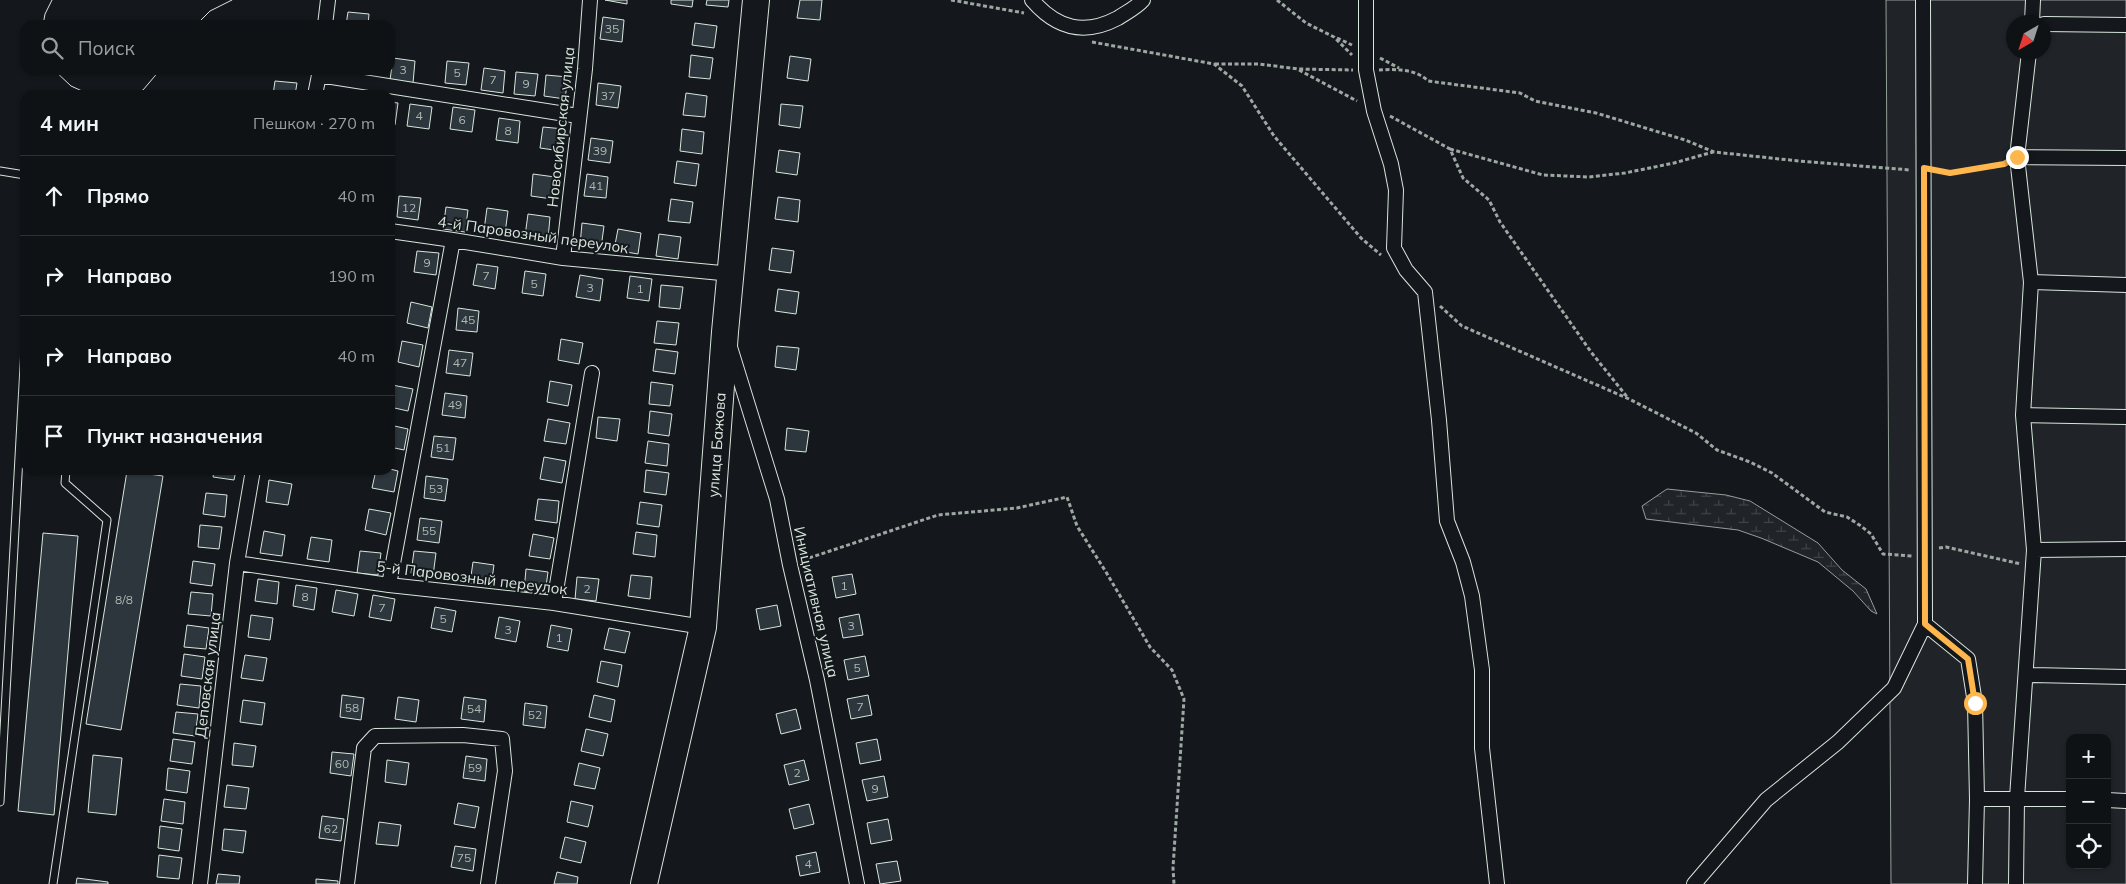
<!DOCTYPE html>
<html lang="ru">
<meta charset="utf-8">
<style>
body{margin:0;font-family:Mulish,sans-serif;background:#1d2022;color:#f1f3f6}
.controls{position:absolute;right:15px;bottom:15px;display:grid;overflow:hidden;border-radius:10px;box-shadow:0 1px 4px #0004}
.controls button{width:45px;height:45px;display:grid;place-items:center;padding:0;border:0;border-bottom:1px solid #2f3234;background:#0f1215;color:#f1f3f6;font:25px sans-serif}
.compass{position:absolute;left:2006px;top:15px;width:45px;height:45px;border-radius:50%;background:#0f1215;box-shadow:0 1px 4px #0004;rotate:219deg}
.stop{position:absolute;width:15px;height:15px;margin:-11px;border:4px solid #ffb74d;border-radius:50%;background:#fff}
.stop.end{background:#ffb74d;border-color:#fff;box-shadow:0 1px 5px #0008}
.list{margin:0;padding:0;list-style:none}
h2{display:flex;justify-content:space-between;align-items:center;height:65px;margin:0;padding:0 20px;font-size:21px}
h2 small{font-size:16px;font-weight:400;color:#9b9ea0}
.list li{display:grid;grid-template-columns:32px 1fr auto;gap:15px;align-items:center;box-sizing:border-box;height:80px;padding:0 20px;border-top:1px solid #2f3234}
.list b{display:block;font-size:19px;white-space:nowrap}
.list em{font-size:16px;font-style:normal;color:#9b9ea0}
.icon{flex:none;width:28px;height:28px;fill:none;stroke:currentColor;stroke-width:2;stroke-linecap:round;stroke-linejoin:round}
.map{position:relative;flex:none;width:2126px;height:884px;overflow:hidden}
.search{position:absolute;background:#0f1215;box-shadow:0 1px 4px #0004;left:20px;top:20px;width:375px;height:55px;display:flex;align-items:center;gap:12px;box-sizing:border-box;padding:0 18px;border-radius:15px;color:#9b9ea0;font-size:19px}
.panel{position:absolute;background:#0f1215;box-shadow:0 1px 4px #0004;left:20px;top:90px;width:375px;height:385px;border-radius:15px}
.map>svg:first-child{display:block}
</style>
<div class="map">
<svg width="2126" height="884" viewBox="0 0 2126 884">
<defs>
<pattern id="wetland-marsh" width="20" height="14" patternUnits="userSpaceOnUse" patternTransform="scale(1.25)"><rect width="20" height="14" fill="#202428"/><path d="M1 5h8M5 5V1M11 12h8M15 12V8" fill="none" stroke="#404447"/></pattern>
</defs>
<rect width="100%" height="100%" fill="#14181c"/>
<path fill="#202428" stroke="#939e99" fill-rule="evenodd" d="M1886 0H2126V884H1891ZM2014 22H2044V52H2014ZM2070 738H2107V865H2070Z"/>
<path fill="url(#wetland-marsh)" stroke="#939e99" d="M1667 489 1726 495 1750 501 1818 543 1842 570 1866 589 1877 614 1871 611 1853 591 1818 562 1761 538 1738 530 1646 519 1642 506Z"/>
<path fill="#2c363c" stroke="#d8e6dc" d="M605 0H627V4Z
M671 0H693L692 7 671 4Z
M707 0H729L728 7 706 5Z
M800 0H822L820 20 797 18Z
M348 12 369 14 368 25H346Z
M603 17 624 20 622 42 600 39Z
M695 23 717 26 714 48 692 45Z
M691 55 713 58 710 79 689 77Z
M790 56 811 59 808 81 787 78Z
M393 58 415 61 413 83 390 80Z
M447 61 469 63 466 85 445 83Z
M484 68 505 71 503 93 481 90Z
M516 72 538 74 535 96 514 94Z
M546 75 568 77 565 99 544 96Z
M275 81 297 83 295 95H273Z
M598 83 621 86 618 108 596 105Z
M686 93 707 96 705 117 683 115Z
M390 102 398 103 395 125 390 124Z
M410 104 432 107 429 129 407 126Z
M781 104 803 106 800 128 779 125Z
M453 107 475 110 472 132 450 129Z
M499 118 520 121 518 143 496 140Z
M543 127 564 129 561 151 540 148Z
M682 129 704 132 702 154 680 151Z
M591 138 613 141 610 163 588 160Z
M779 150 800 153 797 175 776 172Z
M677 161 699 164 696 186 674 183Z
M533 174 555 177 552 199 531 196Z
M587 174 608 177 606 198 584 196Z
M399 196 421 198 418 220 397 217Z
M778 197 800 200 798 222 775 219Z
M671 199 693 202 690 223 668 221Z
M446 207 468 210 465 232 443 229Z
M487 208 508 211 505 233 484 230Z
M528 214 550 217 548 239 525 236Z
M582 223 604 226 601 248 580 245Z
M618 229 641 233 638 254 614 250Z
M659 234 681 237 678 259 656 256Z
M772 248 794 251 791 273 769 270Z
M417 251 439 253 436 275 414 272Z
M477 264 498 267 495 289 473 285Z
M525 271 546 274 543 296 522 293Z
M580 275 603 279 600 301 576 297Z
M630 276 652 279 649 301 627 298Z
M661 285 683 287 680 309 659 307Z
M778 289 799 292 796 314 775 311Z
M411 302 432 307 428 328 407 323Z
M458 308 479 311 477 332 456 330Z
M657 321 679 323 676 345 654 343Z
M561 339 583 343 579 364 558 360Z
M402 341 423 345 419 367 398 362Z
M777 346 799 348 796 370 775 367Z
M656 349 678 352 675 374 653 371Z
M449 350 473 353 470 376 446 373Z
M550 381 572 385 568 406 547 402Z
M651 382 673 385 670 406 649 404Z
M392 385 413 389 408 411 390 407Z
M445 393 467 396 465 418 442 415Z
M650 411 672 414 669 436 648 433Z
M598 417 620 419 617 441 596 438Z
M548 419 570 423 566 444 544 441Z
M390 425 408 429 404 450 390 447Z
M787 428 809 431 806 452 785 450Z
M434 436 456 438 453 460 431 457Z
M648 441 669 444 667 466 645 463Z
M544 457 566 461 562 483 540 479Z
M390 469 398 471 394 492 372 488 376 470Z
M214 470H236L234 480 213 477Z
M646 470 669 473 666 495 644 492Z
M127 471 163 476 121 730 86 724Z
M426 476 448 479 445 501 424 498Z
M269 480 292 484 288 505 266 502Z
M206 493 227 495 225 517 203 514Z
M538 499 559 501 557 523 535 520Z
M640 502 662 505 659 527 637 524Z
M369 509 391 513 386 535 365 530Z
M420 518 442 521 439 543 417 540Z
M200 525 222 527 219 549 198 547Z
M264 531 285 535 282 556 260 553Z
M636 532 657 535 655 557 633 554Z
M43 533 78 536 54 815 18 811Z
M533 534 554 538 550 559 529 556Z
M311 537 332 540 329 562 307 559Z
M360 551 381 553 378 575 357 573Z
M414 551 436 553 433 576 411 573Z
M193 561 215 564 212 586 190 583Z
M473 562 494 565 491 586 470 583Z
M526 569 548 572 545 594 524 591Z
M852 574 856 594 836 598 832 577Z
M631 575 652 577 650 599 628 596Z
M577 577 599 579 596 601 575 599Z
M258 579 279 582 277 604 255 601Z
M296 585 317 588 314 610 293 606Z
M336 590 358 594 354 616 332 612Z
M191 592 213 594 211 616 188 614Z
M373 595 395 599 391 621 369 617Z
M777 605 781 626 760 630 756 609Z
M435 607 456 611 452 632 431 628Z
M859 614 863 635 843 638 839 618Z
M251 615 273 618 270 640 248 637Z
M499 617 520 621 516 642 495 638Z
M187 625 209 628 206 649 184 647Z
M551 625 572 629 568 651 547 647Z
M609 628 630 632 625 653 604 649Z
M184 654 205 657 202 679 181 676Z
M245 655 267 658 263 681 241 678Z
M865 656 869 676 848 680 844 660Z
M601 661 622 665 618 687 597 682Z
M180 684 201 686 199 708 177 705Z
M342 695 364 698 361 720 340 717Z
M594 695 615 700 611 722 589 717Z
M868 695 872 715 851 719 847 699Z
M398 697 419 700 416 722 395 719Z
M464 697 486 700 484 722 461 719Z
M243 700 265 703 262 725 240 722Z
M525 703 547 706 545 728 523 725Z
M796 709 801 729 781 734 776 714Z
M176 712 198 714 195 736 173 733Z
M586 729 608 734 603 756 581 751Z
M173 739 195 742 192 764 170 761Z
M877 739 881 760 860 764 856 743Z
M234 743 256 746 253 767 232 765Z
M332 752 354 754 351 776 330 773Z
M93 755 122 758 116 815 88 812Z
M466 756 487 759 485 781 463 778Z
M387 760 409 763 406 785 385 782Z
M804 760 809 780 789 785 784 765Z
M579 763 600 768 595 789 574 785Z
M168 768 190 771 187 793 166 790Z
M884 776 888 797 867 801 862 780Z
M227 785 249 788 246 809 224 807Z
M164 799 185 802 183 824 161 821Z
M571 801 593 806 588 827 567 822Z
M458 803 479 807 475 828 454 824Z
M809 804 814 824 794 829 789 809Z
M322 816 344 819 341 841 319 838Z
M888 819 892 840 871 844 867 823Z
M379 822 401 825 398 846 376 844Z
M160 826 182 829 179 851 158 848Z
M224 829 246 831 243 853 222 850Z
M565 837 586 842 581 863 560 858Z
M455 846 476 849 473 871 451 867Z
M816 852 820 872 800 876 796 856Z
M159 855 182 858 179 879 157 877Z
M897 861 901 881 880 884 876 864Z
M557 872 578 877 577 884H554Z
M218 874 240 876 239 884H216Z
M77 878 108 882V884H76Z
M316 879 338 881V884H316Z"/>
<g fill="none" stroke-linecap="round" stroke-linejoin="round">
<defs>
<path id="lane" d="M0 171 25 175
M0 802 25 348
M53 884 107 520 65 483 66 470"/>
<path id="street" d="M1032 0C1057 29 1084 36 1118 18 1127 12 1136 8 1143 0
M1366 0V70L1374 111 1391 164 1396 190 1394 248 1406 270 1425 292 1439 420 1447 521 1463 562 1472 596 1482 670V748L1497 884
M2032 22 2033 0
M2044 24 2126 25
M325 25 328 0
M319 75 578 116
M315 95 320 70
M2017 157 2126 158
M390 231 453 240 563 258 732 274
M563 258 585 69 590 0
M2031 282 2126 285
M730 347 777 499 790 565 817 680 857 884
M2023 415 2126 417
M2034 550 2126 549
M237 563 389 585 554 603 703 627
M389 585 453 240
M554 603 592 373
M1925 624 1968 659 1975 703 1977 799
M2026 675 2126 677
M2107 800 2126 801
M200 884 237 563 253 470
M347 884 364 748 375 736 463 735 502 739 505 771 488 884
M1694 884 1766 800 1838 742 1894 688 1925 624 1923 0
M1975 884 1977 799H2070
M2016 884 2017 798 2034 550 2023 415 2031 282 2017 157 2029 52"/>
<path id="highway" d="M644 884 703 627 725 332 756 0"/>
</defs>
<use href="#lane" stroke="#d8e6dc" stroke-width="9"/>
<use href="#street" stroke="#d8e6dc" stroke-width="16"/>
<use href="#highway" stroke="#d8e6dc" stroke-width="28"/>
<path stroke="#9da8a2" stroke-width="3" stroke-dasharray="4 2.5" stroke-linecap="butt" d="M951 0 1024 13
M1277 0 1306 23 1334 37 1352 55
M1337 38 1352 45
M1092 42 1214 64 1242 86 1274 136 1361 238 1381 255
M1380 58 1399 68
M1215 64H1259L1298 69 1353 70
M1299 70 1357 101
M1379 70C1396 69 1416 69 1428 81L1520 93 1535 101 1596 113 1685 140 1714 152 1799 161 1910 170
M1390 116 1450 149 1463 178 1489 200 1500 222 1591 352 1628 398
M1450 149 1543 175 1589 177 1625 173 1674 163 1713 152
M1936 171 1950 173 2004 164
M1440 306 1462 326 1629 399 1696 433 1717 450 1750 462 1772 473 1825 512 1847 517 1861 526 1871 534 1883 554 1912 556
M1939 548 1946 547 2021 564
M803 560 938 515 1017 508 1067 497 1077 526 1106 572 1150 647 1172 670 1184 699 1173 868 1174 884"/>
<use href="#lane" stroke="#14181c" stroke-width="7"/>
<use href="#street" stroke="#14181c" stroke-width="14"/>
<use href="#highway" stroke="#14181c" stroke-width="26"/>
<path stroke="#d8e6dc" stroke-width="1" d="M43 25 45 14 52 0
M196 25 210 11 232 0
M54 70 71 86 91 95
M129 95 143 90 160 70"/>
</g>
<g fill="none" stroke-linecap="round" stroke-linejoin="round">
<path stroke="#ffb74d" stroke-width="6" d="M1975 703 1968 659 1925 624 1924 168 1950 173 2004 164 2017 157"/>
</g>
<g text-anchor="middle" stroke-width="4" stroke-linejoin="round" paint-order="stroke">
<g font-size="12" fill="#adbab4">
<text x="612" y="33">35</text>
<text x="403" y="74">3</text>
<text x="457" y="77">5</text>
<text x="493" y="84">7</text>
<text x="526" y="88">9</text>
<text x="608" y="100">37</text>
<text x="419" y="120">4</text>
<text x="462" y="124">6</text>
<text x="508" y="135">8</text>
<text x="600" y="155">39</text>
<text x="596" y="190">41</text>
<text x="409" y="212">12</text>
<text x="427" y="267">9</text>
<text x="486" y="280">7</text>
<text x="534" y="288">5</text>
<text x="590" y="292">3</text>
<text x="640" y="293">1</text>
<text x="468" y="324">45</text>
<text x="460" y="367">47</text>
<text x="455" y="409">49</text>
<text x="443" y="452">51</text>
<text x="436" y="493">53</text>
<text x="429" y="535">55</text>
<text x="844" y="590">1</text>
<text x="587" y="593">2</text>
<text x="305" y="601">8</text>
<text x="124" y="604">8/8</text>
<text x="382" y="612">7</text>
<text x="443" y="623">5</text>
<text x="851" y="630">3</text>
<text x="508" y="634">3</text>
<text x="559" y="642">1</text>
<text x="857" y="672">5</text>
<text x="860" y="711">7</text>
<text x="352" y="712">58</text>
<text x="474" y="713">54</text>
<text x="535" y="719">52</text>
<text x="342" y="768">60</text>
<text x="475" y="772">59</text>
<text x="797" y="777">2</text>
<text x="875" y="793">9</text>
<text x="331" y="833">62</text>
<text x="464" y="862">75</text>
<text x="808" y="868">4</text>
</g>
<g font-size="15" fill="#d8e6dc" stroke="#14181c">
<text transform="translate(561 127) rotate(-84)" y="5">Новосибирская улица</text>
<text transform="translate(533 235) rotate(8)" y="5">4-й Паровозный переулок</text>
<text transform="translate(717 445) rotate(-86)" y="5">улица Бажова</text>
<text transform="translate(472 578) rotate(7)" y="5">5-й Паровозный переулок</text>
<text transform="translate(816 602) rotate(77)" y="5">Инициативная улица</text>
<text transform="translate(208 675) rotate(-83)" y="5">Деповская улица</text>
</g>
</g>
</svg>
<div class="controls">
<button>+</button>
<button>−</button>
<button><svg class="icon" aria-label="locate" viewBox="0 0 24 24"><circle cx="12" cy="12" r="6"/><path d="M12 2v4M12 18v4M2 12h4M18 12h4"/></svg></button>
</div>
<svg class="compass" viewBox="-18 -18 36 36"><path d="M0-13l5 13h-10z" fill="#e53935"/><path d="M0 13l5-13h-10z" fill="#9b9ea0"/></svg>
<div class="stop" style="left:1975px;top:703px"></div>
<div class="stop end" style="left:2017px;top:157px"></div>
<div class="search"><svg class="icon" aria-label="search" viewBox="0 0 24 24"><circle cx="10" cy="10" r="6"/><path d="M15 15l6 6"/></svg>Поиск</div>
<section class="panel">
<h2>4 мин<small>Пешком · 270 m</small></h2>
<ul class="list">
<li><svg class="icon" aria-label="ahead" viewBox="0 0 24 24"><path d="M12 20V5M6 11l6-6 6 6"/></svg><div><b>Прямо</b></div><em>40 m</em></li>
<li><svg class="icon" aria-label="right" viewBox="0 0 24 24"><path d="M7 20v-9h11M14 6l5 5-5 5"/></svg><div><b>Направо</b></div><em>190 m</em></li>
<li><svg class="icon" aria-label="right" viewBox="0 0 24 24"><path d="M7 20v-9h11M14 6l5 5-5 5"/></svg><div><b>Направо</b></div><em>40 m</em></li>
<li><svg class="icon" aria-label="arrive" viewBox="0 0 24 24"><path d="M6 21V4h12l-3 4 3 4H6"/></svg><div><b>Пункт назначения</b></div></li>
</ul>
</section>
</div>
